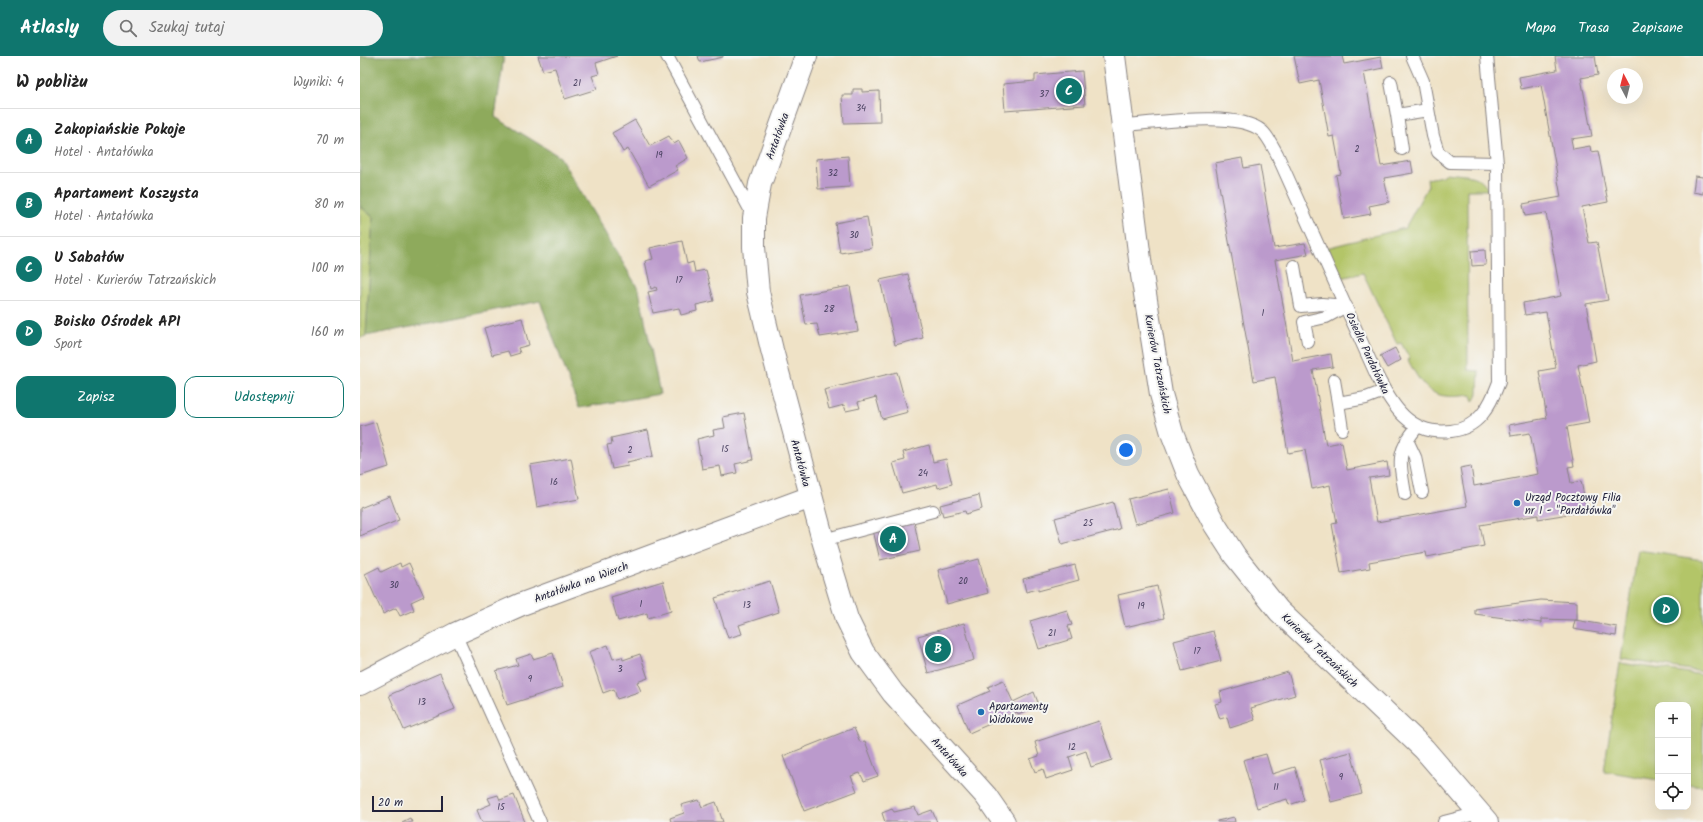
<!DOCTYPE html>
<html lang="pl">
<meta charset="utf-8">
<style>
body{margin:0;font-family:Kalam,sans-serif;background:#f2f2f2;color:#222}
.controls{position:absolute;right:12px;bottom:12px;display:grid;overflow:hidden;border-radius:8px;box-shadow:0 4px 16px #0002}
.controls button{width:36px;height:36px;display:grid;place-items:center;padding:0;border:0;border-bottom:1px solid #e0e0e0;background:#fff;color:#222;font:20px sans-serif}
.compass{position:absolute;left:1247px;top:12px;width:36px;height:36px;border-radius:50%;background:#fff;box-shadow:0 4px 16px #0002;rotate:353deg}
.scale{position:absolute;left:12px;bottom:10px;width:71px;box-sizing:border-box;padding-left:4px;border:2px solid #22223b;border-top:0;font-size:11px;line-height:14px;white-space:nowrap;color:#22223b;-webkit-text-stroke:3px #f6f6f2;paint-order:stroke}
.you{position:absolute;left:766px;top:394px;width:14px;height:14px;margin:-10px;border:3px solid #fff;border-radius:50%;background:#1a73e8;box-shadow:0 0 0 6px #1a73e833}
.badge{display:grid;place-items:center;width:26px;height:26px;border-radius:50%;background:#0f766e;color:#fff;font-size:13px;font-weight:700}
.pin{position:absolute;translate:-50% -50%;border:2px solid #fff;box-shadow:0 1px 4px #0006}
.list{margin:0;padding:0;list-style:none}
h2{display:flex;justify-content:space-between;align-items:center;height:52px;margin:0;padding:0 16px;font-size:17px}
h2 small{font-size:13px;font-weight:400;color:#767676}
.list li{display:grid;grid-template-columns:26px 1fr auto;gap:12px;align-items:center;box-sizing:border-box;height:64px;padding:0 16px;border-top:1px solid #e0e0e0}
.list b{display:block;font-size:15px;white-space:nowrap}
.list p{margin:0;font-size:13px;white-space:nowrap;color:#767676}
.list em{font-size:13px;font-style:normal;color:#767676}
.actions{display:flex;gap:8px;padding:12px 16px}
.actions a{flex:1;padding:9px 0;border:1px solid #0f766e;border-radius:12px;text-align:center;font-size:14px;color:#0f766e}
.actions .main{background:#0f766e;color:#fff}
.icon{flex:none;width:22px;height:22px;fill:none;stroke:currentColor;stroke-width:2;stroke-linecap:round;stroke-linejoin:round}
.map{position:relative;flex:none;width:1343px;height:766px;overflow:hidden}
header{display:flex;align-items:center;gap:24px;box-sizing:border-box;height:56px;padding:0 20px;background:#0f766e;color:#fff}
header strong{font-size:19px}
nav{display:flex;gap:22px;margin-inline-start:auto;font-size:14px}
.search{width:280px;height:36px;background:#f2f2f2;display:flex;align-items:center;gap:10px;box-sizing:border-box;padding:0 14px;border-radius:22px;color:#767676;font-size:15px}
main{display:flex}
aside{flex:1;background:#fff}
.map>svg:first-child{display:block}
</style>
<header>
<strong>Atlasly</strong>
<div class="search"><svg class="icon" aria-label="search" viewBox="0 0 24 24"><circle cx="10" cy="10" r="6"/><path d="M15 15l6 6"/></svg>Szukaj tutaj</div>
<nav><a>Mapa</a><a>Trasa</a><a>Zapisane</a></nav>
</header>
<main>
<aside>
<h2>W pobliżu<small>Wyniki: 4</small></h2>
<ul class="list">
<li><span class="badge">A</span><div><b>Zakopiańskie Pokoje</b><p>Hotel · Antałówka</p></div><em>70 m</em></li>
<li><span class="badge">B</span><div><b>Apartament Koszysta</b><p>Hotel · Antałówka</p></div><em>80 m</em></li>
<li><span class="badge">C</span><div><b>U Sabałów</b><p>Hotel · Kurierów Tatrzańskich</p></div><em>100 m</em></li>
<li><span class="badge">D</span><div><b>Boisko Ośrodek API</b><p>Sport</p></div><em>160 m</em></li>
</ul>
<div class="actions"><a class="main">Zapisz</a><a>Udostępnij</a></div>
</aside>
<div class="map">
<svg width="1343" height="766" viewBox="0 0 1343 766">
<rect width="100%" height="100%" fill="#f6f6f2"/>
<filter id="ink" filterUnits="userSpaceOnUse"><feTurbulence type="fractalNoise" baseFrequency=".025" numOctaves="2"/><feDisplacementMap in="SourceGraphic" scale="8" xChannelSelector="R" yChannelSelector="G"/><feConvolveMatrix kernelMatrix="1 2 1 2 8 2 1 2 1" color-interpolation-filters="sRGB"/></filter>
<filter id="wash" filterUnits="userSpaceOnUse"><feTurbulence type="fractalNoise" baseFrequency=".012" numOctaves="4" result="noise"/><feDisplacementMap in="SourceGraphic" scale="16" xChannelSelector="R" yChannelSelector="G"/><feGaussianBlur stdDeviation="0.9" result="paint"/><feColorMatrix in="noise" values="0 0 0 0 0 0 0 0 0 0 0 0 0 0 0 0 0 1.4 0 .05"/><feComposite in="paint" operator="in"/></filter>
<g filter="url(#wash)">
<rect width="100%" height="100%" fill="#efe2c6"/>
<path fill="#b3c568" stroke="#6a7452" d="M1087 117C1103 120 1119 116 1128 134H1107L1108 314 1119 315 1118 337 1113 346 1111 339C1074 344 1065 337 1048 304L1050 303 1041 287 1037 288 1003 217 981 222 966 192 1045 172 1068 130 1067 123 1082 120Z
M0 150 13 161 6 280 0 282Z
M1278 494 1343 504V616L1261 603Z
M1260 607 1343 619V730L1328 728V649H1298V724L1244 715Z"/>
<path fill="#8eaa5c" stroke="#58664c" d="M0 0H144L135 61 200 101 279 234 300 338 219 352 180 245 6 280 13 161 0 150Z"/>
<g id="blocks">
<path fill="#bb9acc" d="M178 0H257L236 7 239 18 232 20 237 33 205 43 195 12 183 15Z
M338 0H363V1L340 6Z
M934 0H982L984 8 1021 1 1023 12 1004 16 1021 110 1051 105 1053 117 1024 122 1029 146 1009 150 1011 158 984 163 976 119 981 118 974 80 969 81 959 24 940 28Z
M1195 0H1235L1238 19 1221 22 1232 80 1211 83 1213 93 1230 90 1231 96 1238 95 1248 146 1222 151 1229 187 1237 186 1248 244 1226 248 1236 305 1218 309 1229 367 1207 371 1214 410 1208 411 1211 427 1221 425 1227 455 1178 463V459L1120 469 1124 490 1067 501 1066 496 1009 506 1010 512 981 517 972 468 977 467 970 429 952 433 945 394 928 397 915 321 894 325 855 107 882 102 884 112 900 109 914 192 945 187 948 198 915 204 933 305 971 298 973 311 953 314 966 389 982 386 987 414 1027 406 1029 419 1009 422 1017 466 1107 450 1100 412 1111 410 1114 430 1178 418 1170 377 1151 380 1149 369 1187 362 1179 315 1196 312 1186 256 1165 259 1163 247 1201 240 1186 157 1165 160 1163 148 1201 141 1181 29 1161 33 1159 21 1197 14Z
M722 15 725 49 645 55 643 28 675 25V19Z
M493 33H502V36L519 35 520 66 484 67 482 39H493Z
M275 64 290 90 309 80 314 88 319 85 328 102 315 110 318 114 289 130 268 93 263 96 252 77Z
M488 100 490 131 458 133 456 103Z
M1335 120 1343 121V138L1333 136Z
M507 161 512 192 480 197 475 167Z
M322 185 327 208 333 206 335 216 346 214 354 245 336 249 337 255 321 259 319 252 293 257 288 236 297 234 296 231 291 233 285 205 293 203 290 192Z
M1125 194 1126 209 1112 210 1111 195Z
M548 218 563 282 535 289 520 224Z
M490 230 498 275 460 281 457 268 446 269 440 239Z
M162 262 169 289 158 292 160 297 150 300 148 295 132 299 124 272Z
M1035 292 1041 304 1027 312 1020 300Z
M537 316 548 356 522 363 516 341 498 346 500 352 486 355 484 349 469 353 464 334Z
M384 357 393 404 375 408 377 417 362 420 360 410 342 413 337 383 354 379 353 374 365 372 363 361Z
M16 366 29 411 0 420V371Z
M288 374 293 400 267 406 268 410 252 413 247 389 252 388 251 382Z
M569 389 573 406 586 403 592 428 578 432 577 428 542 437 533 407 545 404 543 396Z
M211 402 219 443 177 451 170 409Z
M809 433 815 457 775 468 768 443Z
M619 439 622 453 606 458 605 455 583 460 580 449Z
M30 440 39 464 0 480V452Z
M753 446 760 473 702 488 695 462Z
M554 465 560 495 520 504 513 474Z
M619 503 628 537 587 548 578 514Z
M40 507 41 511 49 507 64 540 51 546 54 554 40 560 36 552 23 558 5 518 19 511 21 516Z
M715 509 719 524 678 535V533L666 536 663 523Z
M303 525 311 555 288 562 287 557 258 565 251 541Z
M410 525 419 556 379 569 382 578 368 582 355 542Z
M797 530 804 562 765 571 758 539Z
M1181 544 1217 546V564H1215L1257 571 1256 580 1213 573 1215 564 1181 563V567L1115 558V553Z
M707 554 712 569 708 570 712 583 679 593 670 565Z
M604 567 614 604 568 617 558 580Z
M853 575 861 605 822 615 814 585Z
M248 589 253 603 262 601 263 604 280 598 288 622 277 626 281 635 257 643 254 633 243 637 229 596Z
M193 597 203 631 147 649 136 615 158 609 156 603 171 598 173 603Z
M928 616 935 639 891 652 895 664 870 672 867 661 860 663 855 648 862 646 860 636Z
M80 617 95 653 44 674 29 639Z
M643 624 653 646 674 636 679 649 658 658 657 656 609 677 598 649 630 635 628 631Z
M739 665 752 704 731 711 726 695 709 701 713 714 686 723 683 713 675 716 670 703 679 700 675 686Z
M494 672 500 686 505 685 518 720 504 725 500 717 491 720 497 735 444 755 423 700Z
M991 696 1002 738 971 746 960 704Z
M906 698 912 718 935 711 944 744 929 749 927 743 897 752 883 704Z
M138 739 140 744 154 739 165 766H122L117 754 131 748 128 742Z
M339 744 342 751 356 746 363 766H311L310 762 324 757 321 749Z
M555 751 558 759 572 754 577 766H525L522 757 532 753 534 756Z
M874 761 875 766H857V765Z
M50 762 52 766H42Z"/>
</g>
</g>
<g filter="url(#ink)">
<use href="#blocks" fill-opacity="0" stroke="#888280" stroke-width="1"/>
<g fill="none" stroke-linecap="round" stroke-linejoin="round">
<defs>
<path id="lane" d="M307 0 393 159
M1052 0 1063 25 1073 80 1078 96 1090 106 1137 107
M1031 26 1037 59 1068 54
M1037 59 1042 93
M764 69C796 67 877 54 902 75 908 80 913 91 917 98L1016 318C1032 350 1050 380 1091 375 1119 372 1130 350 1139 326L1137 107 1127 0
M934 210 941 250 962 248 986 250
M948 286 944 266 966 261 986 250
M974 324 978 347 1006 342 1024 335
M978 347 982 373
M1047 384 1055 401 1062 436
M1045 438C1040 406 1035 398 1057 371
M463 484 573 455
M95 578 180 766
M1084 766 1119 757"/>
<path id="street" d="M446 0 400 128 394 162V191L398 236 412 294 463 484 487 563 503 596 533 637 626 740 644 766
M754 0 782 219 801 338 812 377 828 418 855 469 875 500 919 555 1064 693 1127 766
M0 628 95 578 162 548 451 441"/>
</defs>
<use href="#lane" stroke="#888280" stroke-width="14"/>
<use href="#street" stroke="#888280" stroke-width="24"/>
<use href="#lane" stroke="#fff" stroke-width="12"/>
<use href="#street" stroke="#fff" stroke-width="22"/>
</g>
</g>
<g fill="#1f6fb2" stroke="#f6f6f2" stroke-width="1.5">
<circle cx="1157" cy="447" r="4"/>
<circle cx="621" cy="656" r="4"/>
</g>
<g text-anchor="middle" stroke-width="4" stroke-linejoin="round" paint-order="stroke">
<g font-size="9" fill="#48405f">
<text x="217" y="30">21</text>
<text x="684" y="41">37</text>
<text x="501" y="55">34</text>
<text x="997" y="96">2</text>
<text x="299" y="102">19</text>
<text x="473" y="120">32</text>
<text x="494" y="182">30</text>
<text x="319" y="227">17</text>
<text x="469" y="256">28</text>
<text x="903" y="260">1</text>
<text x="365" y="396">15</text>
<text x="270" y="397">2</text>
<text x="563" y="420">24</text>
<text x="194" y="429">16</text>
<text x="728" y="470">25</text>
<text x="603" y="528">20</text>
<text x="34" y="532">30</text>
<text x="281" y="551">1</text>
<text x="387" y="552">13</text>
<text x="781" y="553">19</text>
<text x="692" y="580">21</text>
<text x="837" y="598">17</text>
<text x="260" y="616">3</text>
<text x="170" y="626">9</text>
<text x="62" y="649">13</text>
<text x="712" y="694">12</text>
<text x="981" y="724">9</text>
<text x="916" y="734">11</text>
<text x="141" y="754">15</text>
</g>
<g font-size="11" fill="#22223b" stroke="#f6f6f2">
<text transform="translate(417 80) rotate(-70)" y="4">Antałówka</text>
<text transform="translate(1008 297) rotate(65)" y="4">Osiedle Pardałówka</text>
<text transform="translate(798 308) rotate(79)" y="4">Kurierów Tatrzańskich</text>
<text transform="translate(441 407) rotate(75)" y="4">Antałówka</text>
<text transform="translate(221 526) rotate(-20)" y="4">Antałówka na Wierch</text>
<text transform="translate(960 594) rotate(44)" y="4">Kurierów Tatrzańskich</text>
<text transform="translate(590 701) rotate(48)" y="4">Antałówka</text>
</g>
<g font-size="11" fill="#22223b" stroke="#f6f6f2" text-anchor="start">
<text x="1165" y="445">Urząd Pocztowy Filia<tspan x="1165" dy="13">nr 1 - "Pardałówka"</tspan></text>
<text x="629" y="654">Apartamenty<tspan x="629" dy="13">Widokowe</tspan></text>
</g>
</g>
</svg>
<div class="controls">
<button>+</button>
<button>−</button>
<button><svg class="icon" aria-label="locate" viewBox="0 0 24 24"><circle cx="12" cy="12" r="6"/><path d="M12 2v4M12 18v4M2 12h4M18 12h4"/></svg></button>
</div>
<svg class="compass" viewBox="-18 -18 36 36"><path d="M0-13l5 13h-10z" fill="#e53935"/><path d="M0 13l5-13h-10z" fill="#767676"/></svg>
<div class="scale">20 m</div>
<div class="you"></div>
<div class="pin badge" style="left:533px;top:483px">A</div>
<div class="pin badge" style="left:578px;top:593px">B</div>
<div class="pin badge" style="left:709px;top:35px">C</div>
<div class="pin badge" style="left:1306px;top:554px">D</div>
</div>
</main>
